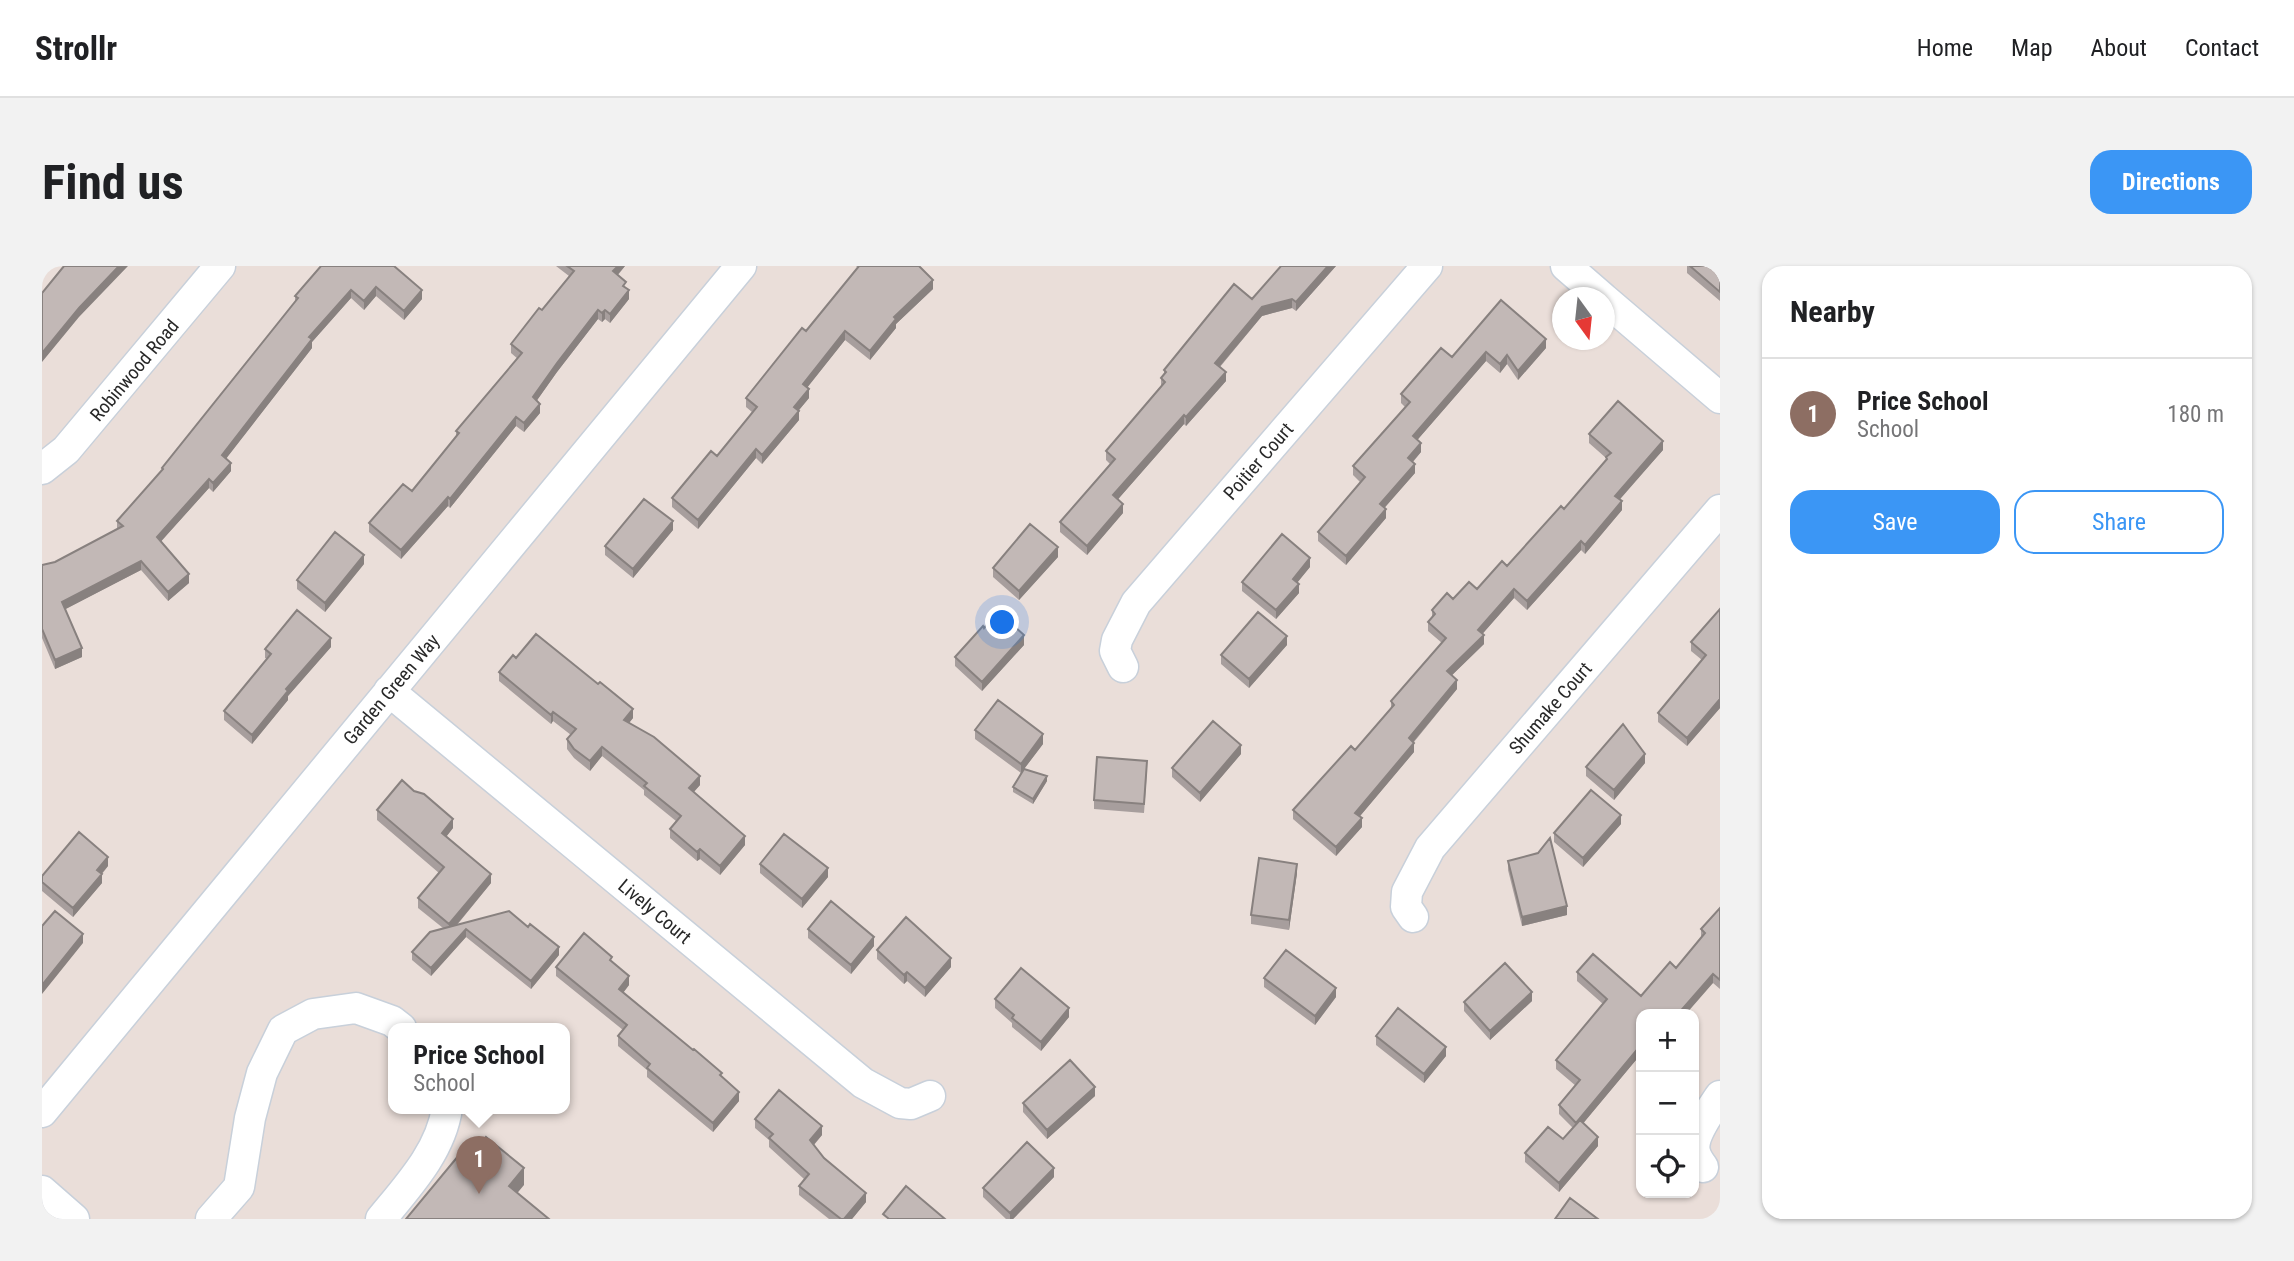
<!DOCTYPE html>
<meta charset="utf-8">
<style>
body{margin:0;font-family:"Roboto Condensed",sans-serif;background:#f2f2f2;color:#202124}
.controls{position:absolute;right:21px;bottom:21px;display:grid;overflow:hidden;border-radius:14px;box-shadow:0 2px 5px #0004}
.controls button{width:63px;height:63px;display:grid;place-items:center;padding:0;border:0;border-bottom:2px solid #e0e0e0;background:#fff;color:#202124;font:35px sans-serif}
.compass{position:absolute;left:1510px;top:21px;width:63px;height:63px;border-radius:50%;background:#fff;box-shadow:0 2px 5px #0004;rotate:165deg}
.you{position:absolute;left:961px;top:357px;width:24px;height:24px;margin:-18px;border:5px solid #fff;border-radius:50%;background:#1a73e8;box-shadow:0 0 0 10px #1a73e833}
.badge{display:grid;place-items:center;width:46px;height:46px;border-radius:50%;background:#3b96f5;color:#fff;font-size:23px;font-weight:700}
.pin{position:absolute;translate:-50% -58px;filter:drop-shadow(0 2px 4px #0008)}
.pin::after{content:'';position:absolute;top:37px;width:24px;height:21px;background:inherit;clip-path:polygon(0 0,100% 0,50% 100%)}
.popup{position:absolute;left:346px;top:757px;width:182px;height:91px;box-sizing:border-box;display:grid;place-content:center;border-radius:14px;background:#fff;filter:drop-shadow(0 2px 5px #0005);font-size:23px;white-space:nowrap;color:#757577}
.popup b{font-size:26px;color:#202124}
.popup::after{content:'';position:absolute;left:50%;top:100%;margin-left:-14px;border:14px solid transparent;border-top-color:#fff}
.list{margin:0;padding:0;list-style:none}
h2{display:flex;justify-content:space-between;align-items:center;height:91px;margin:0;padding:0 28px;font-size:30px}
h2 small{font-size:23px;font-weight:400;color:#757577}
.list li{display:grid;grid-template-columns:46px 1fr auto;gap:21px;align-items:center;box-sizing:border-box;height:112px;padding:0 28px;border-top:2px solid #e0e0e0}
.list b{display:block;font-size:26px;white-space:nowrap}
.list p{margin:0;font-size:23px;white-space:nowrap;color:#757577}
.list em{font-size:23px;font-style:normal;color:#757577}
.actions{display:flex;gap:14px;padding:21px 28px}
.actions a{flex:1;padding:16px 0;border:2px solid #3b96f5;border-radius:21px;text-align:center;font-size:24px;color:#3b96f5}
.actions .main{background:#3b96f5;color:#fff}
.icon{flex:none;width:38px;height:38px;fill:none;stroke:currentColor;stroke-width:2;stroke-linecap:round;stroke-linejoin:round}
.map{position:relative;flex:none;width:1678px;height:953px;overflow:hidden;border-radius:21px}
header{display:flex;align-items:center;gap:42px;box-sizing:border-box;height:98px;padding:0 35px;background:#fff;border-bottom:2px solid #e0e0e0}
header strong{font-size:33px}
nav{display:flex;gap:38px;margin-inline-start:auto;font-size:24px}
.intro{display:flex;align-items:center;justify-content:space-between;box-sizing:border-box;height:168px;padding:0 42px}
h1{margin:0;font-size:49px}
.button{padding:18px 32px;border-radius:21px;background:#3b96f5;color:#fff;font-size:24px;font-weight:700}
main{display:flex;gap:42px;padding:0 42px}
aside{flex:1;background:#fff;border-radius:21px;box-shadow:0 2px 5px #0004}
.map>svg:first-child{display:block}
</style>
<header>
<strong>Strollr</strong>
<nav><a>Home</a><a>Map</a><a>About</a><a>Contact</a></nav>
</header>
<div class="intro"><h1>Find us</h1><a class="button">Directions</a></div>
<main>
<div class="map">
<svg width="1678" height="953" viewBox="0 0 1678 953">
<rect width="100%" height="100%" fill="#eaded9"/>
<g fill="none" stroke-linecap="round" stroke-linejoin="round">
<defs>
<path id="minor" d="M1524 0 1561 32
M1562 33 1678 132
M0 203 24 184 178 0
M1081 401 1073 385 1075 374 1094 337 1385 0
M347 425 821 817 858 837 869 838 888 830
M1371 651 1364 641 1365 626 1388 582 1678 244
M0 846 699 0
M1661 901C1658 897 1654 891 1653 886 1649 871 1670 842 1678 830
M0 925 32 953
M169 953 197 921 208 852 220 807 241 764 271 748 314 742 350 755 359 762
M339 953C366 920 399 885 405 842"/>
</defs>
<use href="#minor" stroke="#c8d0da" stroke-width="33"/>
<use href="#minor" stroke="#fff" stroke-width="30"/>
</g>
<path fill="#a79e9d" d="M279 0 380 33 362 54 334 30 322 44 309 32 270 76V82L184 192 189 205 171 226 167 222 119 275 147 317 126 335 99 304 23 343 40 391 13 403 0 372V299L13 296 75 263V255L120 205V202L253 37V30Z
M514 0H583L576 9 584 22 587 33 568 57 563 53 560 56 556 53 515 106 495 134 498 147 482 166 474 160 408 242 406 240 359 293 327 266V257L370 225 414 171V165L476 93 469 87V78L500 44 527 10Z
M814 0H877L891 23 854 58V62L828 94 803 74 765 121 767 132 757 144V154L720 198 714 192 656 263 630 241V232L675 190 710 146 704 141V132L764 65 816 2Z
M1239 0H1294L1254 45 1250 42 1220 50 1178 101 1184 115 1144 160 1142 158 1076 233 1081 247 1045 289 1018 266V256L1068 198 1064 194V185L1119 120V112L1122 109V104L1210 33Z
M1645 0H1678V35L1645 7Z
M1459 34 1504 82 1476 114 1465 98 1458 107 1444 95 1375 174 1379 186 1371 196 1373 207 1342 242 1344 252 1304 299 1276 275V266L1319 217 1311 209V200L1363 141 1359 137V128L1410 91Z
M1547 168 1621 184 1577 233 1580 244 1543 288 1539 284 1485 344 1472 332 1440 368 1442 378 1410 409 1415 423 1372 476V486L1318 550 1320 561 1294 590 1251 553V544L1313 484 1349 442V435L1400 377 1386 365V356L1390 351V344L1435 323 1465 300 1522 243 1564 195V192L1547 177Z
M631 264 591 312 563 289V280Z
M1016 291 977 334 951 311V302Z
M322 298 283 346 255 323V314Z
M1268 301 1255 316 1257 327 1234 353 1200 325V316Z
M1678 343V442L1645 480 1616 456V447L1660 394 1649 385V376Z
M942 362 982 379 940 425 913 400V391Z
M1245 379 1207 422 1179 398V389Z
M289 381 246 430V434L210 478 182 454V445L225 393 223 392V383Z
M474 392 591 452 587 457 658 519 652 526 703 579 678 609 658 593 655 595 628 572V563L634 555 602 529V524L560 490 548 505 532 492 525 483V473L529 469 511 455 509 458 457 415V406Z
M933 464 1001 478 982 503 1005 515 991 538 971 526V521L979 507 933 473Z
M1199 488 1158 536 1130 511V502Z
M1603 497 1572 534 1544 510V501Z
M1105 505 1102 547 1052 543V534Z
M335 544 411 562 404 571 449 617 415 659 517 689 489 723 424 671 389 710 370 694V686L401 662 376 642V632L397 607 335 554Z
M1579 558 1541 601 1512 576V567Z
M1496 587 1525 649 1480 660 1466 604V595Z
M718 598 786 611 760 642 718 607Z
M66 600 60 608V617L31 651 0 625V616Z
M1255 607 1247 664 1209 658V649Z
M1678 642V723L1671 717 1599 748V788L1541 857 1556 880 1517 926 1483 896V887L1521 873 1531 862 1517 848V839L1534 820 1514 803V794L1561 738 1535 715V706L1599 730 1634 702 1659 672V663Z
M766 663 832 680 809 708 766 672Z
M835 684 909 701 883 731 865 715 862 718 835 693Z
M570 696 587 719 581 727 680 811 697 835 671 866 605 811V804L576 780V770L581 764 514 710V701Z
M1222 712 1294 731 1273 759 1222 721Z
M953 733 1027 751 999 785 970 761V757L953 742Z
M1490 735 1448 774 1422 745V736Z
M1334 770 1404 790 1382 817 1334 779Z
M1053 830 1005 873 981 846V837Z
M713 853 780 869 772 879 782 892 824 936 810 953H787L757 929V920L762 913 727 881V874L713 862Z
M1012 911 971 953H964L941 931V922Z"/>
<path fill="#88817f" d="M77 0H86L37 51 0 96V87L37 42Z
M576 0H583L571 14V5Z
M1286 0H1294L1254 45V36Z
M891 14V23L854 58V62L828 94V85L852 51Z
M334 21V30L322 44V35Z
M309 24V32L270 76V82L180 198V189L267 71Z
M380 24V33L362 54V45Z
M587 24V33L568 57V48Z
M1250 33V42L1220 50 1173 106V97L1220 41Z
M556 44V53L515 106 491 140V131L515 97Z
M563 44V53L560 56V47Z
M803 65V74L761 127V118Z
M1504 73V82L1476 114V105Z
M1444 86V95L1371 179V170Z
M1465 89V98L1458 107V98Z
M1184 106V115L1144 160V151Z
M767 123V132L752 150V141Z
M498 138V147L482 166V157Z
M757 145V154L720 198V189Z
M1142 149V158L1071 239V229Z
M474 151V160L408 242V233Z
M1621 175V184L1573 239V230Z
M1379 177V186L1366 201V192Z
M714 183V192L656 263V254Z
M189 197V205L171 226V217Z
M1373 198V207L1338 247V238Z
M167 213V222L115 280V271Z
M406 231V240L359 293V284Z
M1580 235V244L1543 288V279Z
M1081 238V247L1045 289V280Z
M1344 243V252L1304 299V290Z
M631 255V264L591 312V303Z
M1539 275V284L1485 344V335Z
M1016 281V291L977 334V325Z
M322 289V298L283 346V337Z
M1268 292V301L1251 322V313Z
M99 295V304L20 345V336Z
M147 308V317L126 335V326Z
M1257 318V327L1234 353V344Z
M1472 323V332L1436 373V364Z
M982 369V379L940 425V416Z
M1442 369V378L1405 414V405Z
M1245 370V379L1207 422V413Z
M289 372V381L246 430V434L210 478V469L244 423Z
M40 382V391L13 403V394Z
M1415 414V423L1367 481V472Z
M1678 433V442L1645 480V472Z
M591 443V452L582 463V454Z
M511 446V455L509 458V449Z
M1001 468V478L979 507V498Z
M1372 477V486L1313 556V547Z
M1199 479V488L1158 536V527Z
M560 481V490L548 505V495Z
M1603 488V497L1572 534V524Z
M658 510V519L647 531V522Z
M1005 510V515L991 538V533Z
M1579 549V558L1541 601V592Z
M1320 552V561L1294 590V581Z
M411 553V562L400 576V567Z
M703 570V579L678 609V600Z
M658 583V593L655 595V586Z
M66 591V600L55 613V604Z
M1255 598V607L1247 664V654Z
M786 602V611L760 642V633Z
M60 608V617L31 651V642Z
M449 608V617L407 668V658Z
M1525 640V649L1480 660V651Z
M424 663V671L389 710V702Z
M41 668V677L0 728V719Z
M832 671V680L809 708V699Z
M517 681V689L489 723V715Z
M909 692V701L883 731V722Z
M865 706V715L862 718V709Z
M1671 708V717L1644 748H1636Z
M587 710V719L577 732V723Z
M1294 722V731L1273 759V750Z
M1490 726V735L1448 774V765Z
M1027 742V751L999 785V776Z
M1599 779V788L1534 866V857Z
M1404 781V790L1382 817V808Z
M1053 821V830L1005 873V864Z
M697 826V835L671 866V857Z
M780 860V869L768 883V874Z
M1556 871V880L1517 926V917Z
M482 902V919L467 937V920Z
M1012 902V911L971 953H968V947Z
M824 927V936L810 953H802Z"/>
<path fill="#c2b8b6" stroke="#88817f" stroke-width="2" d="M22 0H77L37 42 0 87V27Z
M279 0H352L380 24 362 45 334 21 322 35 309 24 267 71 270 73 180 189 189 197 171 217 167 213 115 271 147 308 126 326 99 295 20 336 40 382 13 394 0 363V299L13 296 81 260 75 255 121 203 120 202 256 32 253 30Z
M525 0H576L571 5 584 16 581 20 587 24 568 48 563 44 560 47 556 44 515 97 491 131 498 138 482 157 474 151 408 233 406 231 359 284 327 257 361 218 370 225 417 167 414 165 480 87 469 78 497 42 500 44 532 5Z
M817 0H877L891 14 852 51 854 53 828 85 803 65 761 118 767 123 752 141 757 145 720 189 714 183 656 254 630 232 669 185 675 190 715 141 704 132 760 62 764 65Z
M1239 0H1286L1254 36 1250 33 1220 41 1173 97 1184 106 1144 151 1142 149 1071 229 1081 238 1045 280 1018 256 1073 193 1064 185 1123 116 1119 112 1124 106 1122 104 1192 18 1210 33Z
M1648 0H1678V26Z
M1459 34 1504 73 1476 105 1465 89 1458 98 1444 86 1371 170 1379 177 1366 192 1373 198 1338 238 1344 243 1304 290 1276 266 1323 211 1311 200 1368 136 1359 128 1399 82 1410 91Z
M1576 135 1621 175 1573 230 1580 235 1543 279 1539 275 1485 335 1472 323 1436 364 1442 369 1405 405 1415 414 1367 472 1372 477 1313 547 1320 552 1294 581 1251 544 1309 480 1313 484 1352 439 1349 435 1404 372 1386 356 1393 348 1390 344 1405 327 1411 333 1427 316 1435 323 1460 295 1465 300 1519 240 1522 243 1565 193 1564 191 1569 187 1547 168Z
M602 233 631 255 591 303 563 280Z
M988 258 1016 281 977 325 951 302Z
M293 266 322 289 283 337 255 314Z
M1240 268 1268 292 1251 313 1257 318 1234 344 1200 316Z
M1678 343V433L1645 472 1616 447 1664 389 1649 376Z
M255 344 289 372 244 423 246 425 210 469 182 445 229 388 223 383Z
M955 345 982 369 940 416 913 391 941 360 942 362Z
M1216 346 1245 370 1207 413 1179 389Z
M494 368 556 418 558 416 591 443 582 454 612 471 658 510 647 522 703 570 678 600 658 583 655 586 628 563 639 550 602 520 605 517 560 481 548 495 532 483 525 473 534 463 511 446 509 449 457 406 471 389 474 392Z
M956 434 1001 468 979 498 933 464Z
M1171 455 1199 479 1158 527 1130 502Z
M1581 458 1603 488 1572 524 1544 501Z
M1055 491 1105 495 1102 538 1052 534Z
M982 503 1005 510 991 533 971 521Z
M360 514 372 525 382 528 411 553 400 567 449 608 407 658 376 632 402 601 335 544Z
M1549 524 1579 549 1541 592 1512 567Z
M37 566 66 591 55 604 60 608 31 642 0 616V610Z
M742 568 786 602 760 633 718 598Z
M1508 572 1525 640 1480 651 1466 595 1496 587Z
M1217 592 1255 598 1247 654 1209 649Z
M789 635 832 671 809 699 766 663Z
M1678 642V714L1671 708 1636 748H1599V779L1534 857 1517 839 1538 814 1514 794 1565 733 1535 706 1551 688 1599 730 1628 696 1634 702 1663 667 1659 663Z
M13 645 41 668 0 719V660Z
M467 645 486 661 488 658 517 681 489 715 424 663 389 702 370 686 388 666Z
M864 651 909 692 883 722 865 706 862 709 835 684Z
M542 667 570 691 568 694 587 710 577 723 651 784 652 783 680 807 678 809 697 826 671 857 605 802 608 798 576 770 585 759 514 701Z
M1244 684 1294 722 1273 750 1222 712Z
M1463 697 1490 726 1448 765 1422 736Z
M979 702 1027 742 999 776 970 752 972 749 953 733Z
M1356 742 1404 781 1382 808 1334 770Z
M1028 794 1053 821 1005 864 981 837Z
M737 824 780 860 768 874 782 892 824 927 802 953H799L757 920 767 908 727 872 731 868 713 853Z
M1538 854 1556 871 1517 917 1483 887 1506 861 1521 873Z
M444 871 482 902 467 920 507 953H364L422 883 429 889Z
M985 876 1012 902 968 947 941 922Z
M864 920 903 953H847L841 948Z
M1528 932 1556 953H1513Z"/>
<g text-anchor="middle" stroke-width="5" stroke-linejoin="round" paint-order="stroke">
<g font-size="19" fill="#282828" stroke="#fff">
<text transform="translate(92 104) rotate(-50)" y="7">Robinwood Road</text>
<text transform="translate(1216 195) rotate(-49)" y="7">Poitier Court</text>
<text transform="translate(349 423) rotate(-50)" y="7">Garden Green Way</text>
<text transform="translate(1508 442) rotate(-49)" y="7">Shumake Court</text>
<text transform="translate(613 645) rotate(40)" y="7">Lively Court</text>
</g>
</g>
</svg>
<div class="controls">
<button>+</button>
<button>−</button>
<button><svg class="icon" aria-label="locate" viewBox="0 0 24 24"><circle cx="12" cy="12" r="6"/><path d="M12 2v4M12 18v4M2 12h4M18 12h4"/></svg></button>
</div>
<svg class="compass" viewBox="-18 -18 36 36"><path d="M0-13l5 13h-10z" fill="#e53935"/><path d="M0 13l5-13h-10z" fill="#757577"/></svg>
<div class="you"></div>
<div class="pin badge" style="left:437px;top:928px;background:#8d6e63">1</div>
<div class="popup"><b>Price School</b>School</div>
</div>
<aside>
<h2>Nearby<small></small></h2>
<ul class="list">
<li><span class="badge" style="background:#8d6e63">1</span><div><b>Price School</b><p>School</p></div><em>180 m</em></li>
</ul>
<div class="actions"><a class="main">Save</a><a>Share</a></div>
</aside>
</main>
